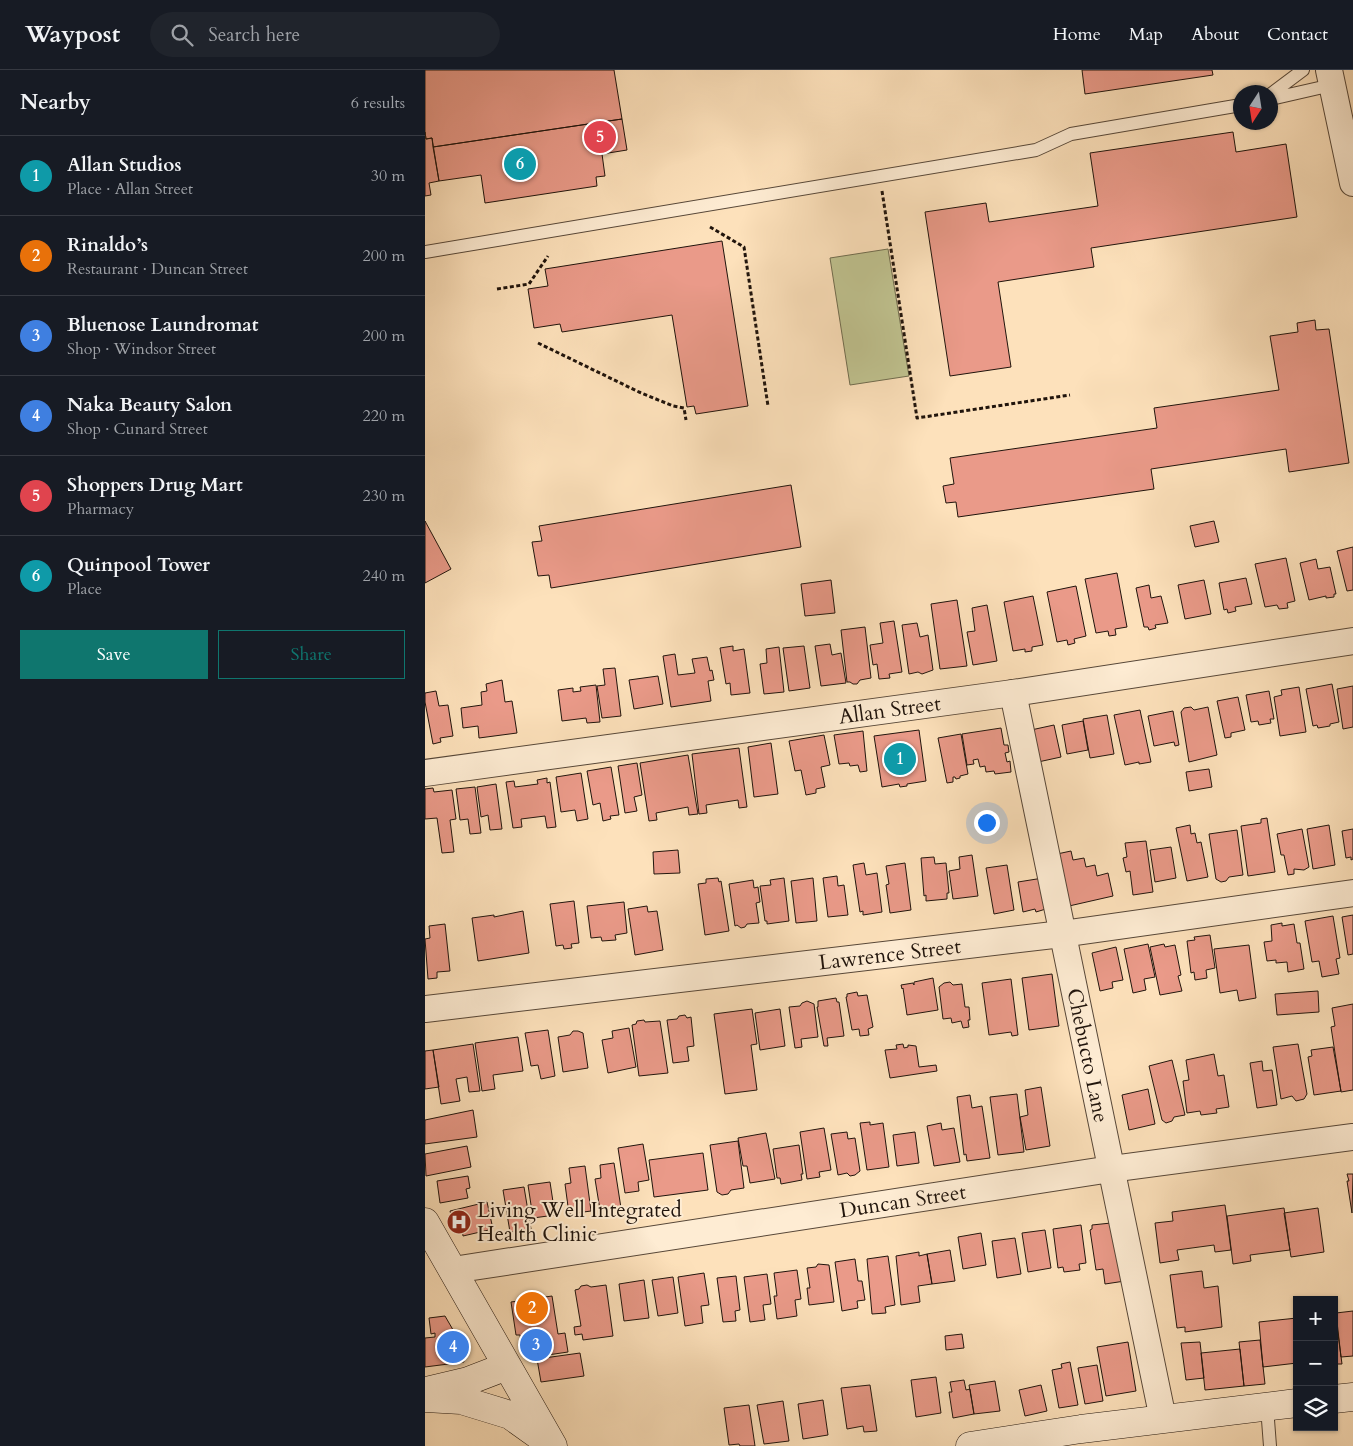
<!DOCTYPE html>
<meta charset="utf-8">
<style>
body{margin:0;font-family:Cardo,serif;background:#20242c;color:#f1f3f6}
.controls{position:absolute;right:15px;bottom:15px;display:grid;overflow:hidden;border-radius:0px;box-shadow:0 1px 4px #0004}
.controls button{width:45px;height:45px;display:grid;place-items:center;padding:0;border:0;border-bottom:1px solid #363941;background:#171b24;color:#f1f3f6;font:25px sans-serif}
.compass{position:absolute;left:808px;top:15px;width:45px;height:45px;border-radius:50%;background:#171b24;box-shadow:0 1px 4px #0004;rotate:192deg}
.you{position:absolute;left:561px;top:752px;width:18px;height:18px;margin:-12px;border:4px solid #fff;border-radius:50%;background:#1a73e8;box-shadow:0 0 0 8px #1a73e833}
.badge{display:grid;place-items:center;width:32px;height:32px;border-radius:50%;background:#0f766e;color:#fff;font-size:16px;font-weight:700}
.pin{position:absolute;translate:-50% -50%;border:2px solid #fff;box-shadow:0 1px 5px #0006}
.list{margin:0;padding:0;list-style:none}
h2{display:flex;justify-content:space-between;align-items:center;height:65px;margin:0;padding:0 20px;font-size:21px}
h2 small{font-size:16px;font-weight:400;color:#9ea1a6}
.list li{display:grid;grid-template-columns:32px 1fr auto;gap:15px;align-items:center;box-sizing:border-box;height:80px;padding:0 20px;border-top:1px solid #363941}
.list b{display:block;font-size:19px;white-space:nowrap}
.list p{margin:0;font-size:16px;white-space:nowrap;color:#9ea1a6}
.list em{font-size:16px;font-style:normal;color:#9ea1a6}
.actions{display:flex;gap:10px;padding:15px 20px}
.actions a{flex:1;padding:11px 0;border:1px solid #0f766e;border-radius:0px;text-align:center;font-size:18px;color:#0f766e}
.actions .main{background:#0f766e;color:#fff}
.icon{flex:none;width:28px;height:28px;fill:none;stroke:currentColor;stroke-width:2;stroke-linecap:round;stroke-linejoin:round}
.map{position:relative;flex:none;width:928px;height:1376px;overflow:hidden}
header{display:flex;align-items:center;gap:30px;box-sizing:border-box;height:70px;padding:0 25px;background:#171b24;border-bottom:1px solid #363941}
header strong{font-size:24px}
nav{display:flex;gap:28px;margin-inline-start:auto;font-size:18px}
.search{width:350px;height:45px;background:#20242c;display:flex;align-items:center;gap:12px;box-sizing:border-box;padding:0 18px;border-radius:28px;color:#9ea1a6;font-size:19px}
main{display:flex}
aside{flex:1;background:#171b24}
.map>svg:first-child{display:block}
</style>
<header>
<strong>Waypost</strong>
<div class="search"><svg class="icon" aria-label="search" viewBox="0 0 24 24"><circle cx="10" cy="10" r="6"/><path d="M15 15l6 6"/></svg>Search here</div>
<nav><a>Home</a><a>Map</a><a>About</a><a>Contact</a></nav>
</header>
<main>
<aside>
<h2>Nearby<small>6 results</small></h2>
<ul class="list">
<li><span class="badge" style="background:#0f9aa8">1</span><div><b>Allan Studios</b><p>Place · Allan Street</p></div><em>30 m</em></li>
<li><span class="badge" style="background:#e8710a">2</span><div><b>Rinaldo’s</b><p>Restaurant · Duncan Street</p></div><em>200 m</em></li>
<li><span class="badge" style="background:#3f7fe0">3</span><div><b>Bluenose Laundromat</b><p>Shop · Windsor Street</p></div><em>200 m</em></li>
<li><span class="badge" style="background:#3f7fe0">4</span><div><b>Naka Beauty Salon</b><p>Shop · Cunard Street</p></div><em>220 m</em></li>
<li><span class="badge" style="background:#e0444e">5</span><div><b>Shoppers Drug Mart</b><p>Pharmacy</p></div><em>230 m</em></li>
<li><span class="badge" style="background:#0f9aa8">6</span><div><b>Quinpool Tower</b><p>Place</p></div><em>240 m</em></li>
</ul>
<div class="actions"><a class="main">Save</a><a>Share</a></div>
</aside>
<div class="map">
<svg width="928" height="1376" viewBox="0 0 928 1376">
<rect width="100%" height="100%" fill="#fde1bb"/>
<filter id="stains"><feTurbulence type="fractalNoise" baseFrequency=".004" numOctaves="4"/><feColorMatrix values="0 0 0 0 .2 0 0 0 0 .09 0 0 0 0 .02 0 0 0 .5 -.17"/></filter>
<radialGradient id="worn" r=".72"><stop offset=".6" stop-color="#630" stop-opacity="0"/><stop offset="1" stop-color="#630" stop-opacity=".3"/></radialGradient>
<path fill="#c0c390" stroke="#706c4e" d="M463 179 484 306 425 315 405 188Z"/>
<path fill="#ea9a89" stroke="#20140c" d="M0 0H189L197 49 8 77 7 68 1 69 0 62Z
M657 0H787L788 5 660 24Z
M197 49 202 80 177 84 180 106 171 107 172 116 60 133 56 105 14 111 8 77Z
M0 62 1 69 7 68 14 111 4 113 6 125 0 126Z
M808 62 811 82 861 74 872 147 666 178 669 197 573 212 586 297 525 306 500 142 561 133 564 152 673 136 665 83Z
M297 171 323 336 271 344 269 336 262 337 247 245 137 262 135 254 109 258 103 219 123 216 120 199Z
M890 250 891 260 904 259 924 393 864 402 861 379 726 399 729 419 533 447 531 432 521 433 518 416 529 414 525 388 732 358 729 338 854 320 845 266 873 262 872 253Z
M366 415 376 477 126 518 124 505 113 506 107 472 117 471 114 456Z
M0 451 26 499 0 513Z
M789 451 794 472 770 477 765 456Z
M928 477V520L922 521 912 481Z
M861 488 870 531 862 533 863 538 854 539 852 535 840 537 830 494Z
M891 489 893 499 905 497 911 524H909V527L901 528V526L884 530 875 493Z
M692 503 702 557 690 559 691 565 684 566 683 561 671 563 660 509Z
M821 508 827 534 810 537 811 541 803 543 802 539 799 540 794 513Z
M406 510 410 543 380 546 376 514Z
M779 510 786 544 760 549 753 515Z
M724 515 726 528 736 526 743 553 730 555 731 558 724 560 723 557H719L711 518Z
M651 516 661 566 649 569 650 573 643 575 642 570 632 572 622 522Z
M608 526 618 575 607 577V581L600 582V579L588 581 579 532Z
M532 530 542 596 515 599 506 534Z
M562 535 572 591 548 595 542 562 550 561 547 538Z
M469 551 477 602 464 604 465 608 454 609 452 594 448 595 445 575 458 573 455 553Z
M492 553 495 567 503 565 508 600 497 604 493 602 484 604 477 555Z
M440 557 446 608 435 610 432 614H428L425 612H422L416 560Z
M405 574 407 585 416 583 421 613 396 616 390 576Z
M308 576V581L319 579 325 623 306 625 305 613 301 614 295 578Z
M379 576 385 618 364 621 358 578Z
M354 577 359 622 339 624 335 594 342 593 341 579Z
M250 584 253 605 270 603 267 589 282 587 285 601 287 600 289 610 283 611 286 631 246 637 238 586Z
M190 598 196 646 177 648 172 616 180 615 178 599Z
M233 606 238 634 209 639 204 610Z
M77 610 80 632 87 631 92 663 54 668 53 656 38 658 36 638 57 635 56 622 62 621 61 614Z
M907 614 914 652 905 654V656L893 658 892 655 888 656 881 619Z
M171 615 175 652 162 653 161 648 137 651 133 620 148 618V622L156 621 155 617Z
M928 616V657L918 659 912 619Z
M874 617 881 662 855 666 849 627 857 625 856 620Z
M11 621 14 636 23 635 28 666 15 668 16 672 8 674 0 632V623Z
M844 621 849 649H845L846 653 834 655 833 651 826 652 821 625Z
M813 627 820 660 806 663V667L800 668 792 631Z
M766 637 769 640 783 637 792 685 764 692 756 642 759 638Z
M715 640 726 692 714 694V692L700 695 689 645Z
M748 641 754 675 750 676 749 672 729 676 723 646Z
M682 645 689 684 665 688 658 649Z
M658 651 663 680 642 684 637 655Z
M629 655 636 687 613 692 606 660Z
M576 658 579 675H583L584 682 580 683 582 692 585 691 586 702 570 704 569 701 561 702 560 696 555 697 553 689 548 690 549 694 542 695 537 664Z
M494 660 501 711 482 714V716L475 717 474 714 457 717 449 666Z
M438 661 442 701 435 702 433 695 425 696 424 693 414 694 409 665Z
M536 664 543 704 535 706V708L531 709 530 707H528V712L522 713 513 668Z
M399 665 405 695 396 697 400 717 391 719V723L381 725 376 700 370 701 364 671Z
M346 673 353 724 329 727 323 677Z
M314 678 322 737 314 738 313 730 281 735 282 743 274 744 267 684Z
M263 685 273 744 264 745 263 737 231 743 232 750 224 751 215 693Z
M212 693 217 725 209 727 212 741 200 743 193 696Z
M186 697 194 745 185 746 186 749 178 751 175 733 168 735 162 701Z
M784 699 787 717 764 721 761 702Z
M156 703 163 749 152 751 150 740 136 742 131 707Z
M122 708V713L125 712 131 757 122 758 120 746 96 749 97 757 88 758 81 712 89 711 90 717 113 714 112 710Z
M71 714 77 759 65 760 63 745 56 747 52 717Z
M50 717 56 763 45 764 43 749 35 750 31 719Z
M8 718 9 722 27 720 31 749 25 750 29 782 17 783 12 748 0 749V719Z
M842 748 850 802 823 806 816 756 836 753V749Z
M765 755 766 764 770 763 772 773 776 772 783 807 762 811 751 758Z
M904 755 910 795 888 799 882 759Z
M877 759 884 797 879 800 869 799V804L863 805 859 785H856L852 764Z
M928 759V789L926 790V787L921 788 917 761Z
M812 760 818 805 804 807 801 811 796 812 791 809 784 764Z
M721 771 728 822 708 825 705 801 701 802 698 788 702 787 700 773Z
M746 777 751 808 730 812 725 780Z
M253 780 255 803 229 804 228 782Z
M646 781 648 790 659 788 661 797 670 795 672 806 683 803 688 826 644 836 632 784Z
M547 785 553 826 528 829 524 801 535 799 534 787Z
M509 787 510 794 521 793 524 823H522V829L501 831V825L499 826 496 788Z
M439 793 441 805 452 803 457 842 438 845V841L435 842 428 795Z
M480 793 486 840 465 843 461 815 464 814 461 796Z
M582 795 589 840 569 844 561 798Z
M412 806 413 816 419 815 423 845 403 847 398 808Z
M293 808 294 812 296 811 304 861 280 865 273 814 281 813V809Z
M359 808 364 851 342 854V851H340L335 816 346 815 345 810Z
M388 808 392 851 371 853 366 811Z
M618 808 624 838 611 842 610 839 598 842 593 812Z
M328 810 329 818 333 817 335 832 331 833 334 853 322 854 320 857 316 858 312 855 310 856 304 814Z
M149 831 154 873 146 874 147 878 139 879 138 875 131 876 125 834Z
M199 832 202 863 190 865 191 870 177 871 176 867 166 868 162 836Z
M222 836 223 842 232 841 238 880 210 885 203 839Z
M98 841 104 883 53 891 47 848 69 845V847Z
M928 845V884L923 885 917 847Z
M908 846 915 888 911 889 914 904 897 907 894 891 887 892 880 851Z
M857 853V856L869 854 872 873H875L879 899 863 902 862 892 851 893V890L842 891 839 872 847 871 846 855Z
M20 854 25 901 12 902V908L3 909 0 869 5 868 4 856Z
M785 865 790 898 781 900 782 908 770 910 769 902 766 903 762 871 770 870 769 867Z
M723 874 730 907 719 909 721 920 708 923 699 879Z
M739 874 740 877 750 875 756 905 753 906 757 921 735 925 725 877Z
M824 875 831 928 814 931 812 920 795 923 789 879Z
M691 877 698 910 687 912 688 918 675 921 667 883Z
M627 904 634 956 604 960 597 908Z
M508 908 513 940 482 945 478 918 477 919 476 915 488 913 489 915V912Z
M586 909 593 965 587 966 586 962 564 965 557 913Z
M525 912 528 915 537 914 540 937H544L545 950H543L544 957 538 958 536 951 527 953 526 948 518 949 514 917 519 913Z
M893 921 894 942 852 945 850 924Z
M432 922 433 926 442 925 448 957 443 959 444 965 435 966 434 959 427 960 421 927H422V924Z
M411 928 412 932H414L419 966 402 968 403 976H399L392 937H393V931Z
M382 931 389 934 393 967 376 969 377 977 370 978 364 937 375 936 377 933Z
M928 934V1020L916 1022 906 957 910 956 907 938Z
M327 939 332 974 326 975 332 1020 300 1024 289 944Z
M355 939 360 976 335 980 330 943Z
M260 945 262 948 266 947 269 976 262 977 264 991 248 993 242 950 252 949 254 946Z
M219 950 220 952 235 951 243 1003 214 1006 207 955 211 954 212 951Z
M204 958 211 997 183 1003 177 970 188 968 187 961Z
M123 960 130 1006 116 1009 113 995 106 996 100 963Z
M148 961H153L158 963 163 998 138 1002 133 967 145 965Z
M93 967 98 1001 68 1005 70 1019 57 1021 50 973Z
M48 974 55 1021 44 1022 42 1007 31 1009 35 1031 16 1034 8 980Z
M478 974 479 978 483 977V975L491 976 494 997 511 995 512 1001 465 1008 460 980 472 979 471 975Z
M873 974 882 1024 879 1029 871 1031 867 1026 856 1029 848 977Z
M908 977 916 1021 889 1025 883 987 887 986 886 980Z
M8 980 14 1017 0 1019V981Z
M789 984 793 1006 799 1005 804 1037 791 1039 792 1043 776 1045 775 1041 762 1043 758 1011 764 1010 761 990Z
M747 990 760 1045 749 1047 747 1051 741 1053 737 1050 724 996Z
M837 991 838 1001 847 1000 852 1035 832 1038 825 993Z
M616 1017 625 1076 601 1080 595 1047 603 1045 600 1020Z
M723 1019 730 1054 704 1060 697 1025Z
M592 1024 599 1082 573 1085 565 1027Z
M545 1025 547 1038 557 1036 565 1088 542 1091 541 1084 539 1085 532 1027Z
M48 1040 52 1067 0 1074V1050Z
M445 1052V1055L458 1053 464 1097 442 1100 435 1053Z
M516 1053 517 1060 529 1058 535 1092 509 1096 502 1056Z
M399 1058 406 1100 394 1102 395 1107 382 1109 375 1062Z
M422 1062 423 1069 430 1068 435 1101 430 1105 425 1106 422 1103 413 1105 406 1064Z
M490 1062 494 1093 472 1096 468 1065Z
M341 1063 350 1109 325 1113 322 1096H318L313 1068Z
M313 1071 319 1118 306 1120 303 1124 297 1125 292 1122 285 1075Z
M218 1074 224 1110 213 1112 214 1121 200 1123 193 1078Z
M374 1075 378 1104H376L377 1110 356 1114 355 1108H352L348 1079Z
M42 1076 46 1097 1 1106 0 1084Z
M278 1083 283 1120 229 1127 224 1090Z
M189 1093 196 1138 175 1140 170 1109 176 1108 175 1095Z
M160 1096 166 1141 144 1144 140 1114 146 1113 144 1098Z
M922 1104H928L927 1143 922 1111H924Z
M43 1106 45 1118 41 1119 43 1128 15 1133 12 1111Z
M125 1112 130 1145 108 1148 103 1115Z
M99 1117 106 1159 85 1162 78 1120Z
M62 1132 68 1159 38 1166 37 1159 30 1161 25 1141Z
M800 1135 806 1180 790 1182 789 1175 752 1180 754 1190 735 1193 730 1153 748 1151 747 1142Z
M859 1138 865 1180 825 1185 826 1191 808 1194 802 1146Z
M893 1138 899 1182 866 1187 859 1143Z
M686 1153 700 1211 680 1214 678 1199 671 1200 665 1160 667 1159V1155Z
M656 1155 661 1193 654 1194 655 1200 639 1202 638 1197 633 1198 628 1159Z
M620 1160 626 1198 603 1202 597 1163Z
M556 1163 561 1195 538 1199 533 1167Z
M590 1168 596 1204 572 1208 567 1171Z
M525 1180 530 1211 507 1214 502 1184Z
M494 1182V1186L502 1184 507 1214 493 1216 495 1232 476 1235 471 1186Z
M463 1186 470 1235 460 1237 461 1243 447 1244 442 1189Z
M430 1189 433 1211H437L440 1230 432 1231 433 1238 417 1241 410 1192Z
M393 1194 404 1195 409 1232 384 1235 382 1218H385L382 1198 391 1197Z
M372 1200 376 1229 370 1230 372 1246 352 1249 349 1226H352L349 1203Z
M777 1201 779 1218 793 1216 797 1257 760 1262V1257L752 1258 745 1205Z
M279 1203 284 1235 276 1236 278 1253 260 1256 253 1207Z
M342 1204 346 1234 338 1235 340 1250 325 1252 319 1207Z
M311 1206 315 1240 310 1241 311 1251 298 1252 292 1208Z
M248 1207 253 1243 233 1246 227 1210Z
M219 1210 224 1248 199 1251 194 1214Z
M162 1215 166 1217 181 1215 188 1266 158 1270 157 1264 150 1265 149 1257 156 1256 150 1220 154 1219 156 1216Z
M127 1226 133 1264 140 1263 143 1282 109 1287 106 1271 96 1273 95 1265H91L86 1232Z
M928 1241V1286L916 1287 911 1243Z
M20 1246 31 1265 39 1292 0 1297V1268L10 1267V1263L6 1264 4 1248Z
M872 1248V1293L838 1297 834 1252Z
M911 1249 917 1294H909V1250Z
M537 1264 539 1278 521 1280 520 1266Z
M835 1270 840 1314 819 1316 814 1272Z
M703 1272 711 1321 681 1326 672 1277Z
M775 1272 779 1308 761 1310 756 1273Z
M815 1279 819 1316 780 1320 776 1283Z
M155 1283 159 1306 116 1312 112 1289Z
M645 1292 653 1335 634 1338 627 1300 637 1298 636 1294Z
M672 1295 678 1331 660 1334 653 1298Z
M511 1307 516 1343 491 1347 486 1310Z
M539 1310 541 1320 545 1319 549 1344 528 1348 524 1322H527L525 1312Z
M570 1311 575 1341 549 1344 544 1315Z
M445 1315 452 1361 439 1362 438 1356 422 1359 416 1318Z
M616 1315 622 1341 600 1346 594 1320Z
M398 1330 403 1365 378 1369 373 1334Z
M358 1331 364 1371 339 1374 332 1335Z
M324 1335 330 1376H315L314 1374 304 1375 299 1338Z"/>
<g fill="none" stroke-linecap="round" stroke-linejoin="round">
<defs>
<path id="lane" d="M846 24 878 0
M846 29 907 15
M0 182 611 80 646 64 816 35
M842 1337 845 1376"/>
<g id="street">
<path d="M904 0 928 113"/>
<path id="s1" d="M588 623 738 1349"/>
<path id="s2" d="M0 703 588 623 928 571"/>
<path id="s3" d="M0 939 637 864 928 823"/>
<path id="s4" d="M28 1200 686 1099 928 1067"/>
</g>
<path id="secondary" d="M0 1152 128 1376
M5 1320 43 1311 82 1296
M0 1328 36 1330 85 1345 120 1370
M909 1329 928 1327
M545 1376 656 1359 872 1333"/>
</defs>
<use href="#lane" stroke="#574738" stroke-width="14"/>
<use href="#street" stroke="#574738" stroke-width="28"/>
<use href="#secondary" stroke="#20140c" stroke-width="29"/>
<path stroke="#20140c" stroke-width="3" stroke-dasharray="4 2.5" stroke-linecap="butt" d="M457 121 492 348 645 325
M285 157 319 177 343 336
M72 219 104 214 123 186
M113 273 214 322 248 336 259 338 261 350"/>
<use href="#lane" stroke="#feecd3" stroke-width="12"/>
<use href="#street" stroke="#feecd3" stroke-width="26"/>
<use href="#secondary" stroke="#feecd3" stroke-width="28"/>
</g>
<defs>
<symbol id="hospital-disc" viewBox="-11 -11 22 22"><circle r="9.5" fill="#8f2418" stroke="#feecd3"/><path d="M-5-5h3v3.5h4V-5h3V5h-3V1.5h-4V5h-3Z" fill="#fff"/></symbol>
</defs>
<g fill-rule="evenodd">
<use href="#hospital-disc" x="20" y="1138" width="28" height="28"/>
</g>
<g text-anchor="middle" stroke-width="4" stroke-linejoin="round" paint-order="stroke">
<g font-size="21" fill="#20140c" stroke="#feecd3">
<text dy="7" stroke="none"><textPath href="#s2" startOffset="469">Allan Street</textPath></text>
<text dy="7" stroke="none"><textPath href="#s3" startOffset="468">Lawrence Street</textPath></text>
<text dy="7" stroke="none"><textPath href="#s1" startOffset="370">Chebucto Lane</textPath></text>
<text dy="7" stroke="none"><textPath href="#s4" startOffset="455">Duncan Street</textPath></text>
</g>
<g font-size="21" fill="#20140c" stroke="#feecd3" text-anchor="start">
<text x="52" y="1147">Living Well Integrated<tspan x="52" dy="24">Health Clinic</tspan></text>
</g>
</g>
<rect width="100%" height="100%" filter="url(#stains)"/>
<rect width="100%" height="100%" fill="url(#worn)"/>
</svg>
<div class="controls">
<button>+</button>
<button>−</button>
<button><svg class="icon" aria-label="layers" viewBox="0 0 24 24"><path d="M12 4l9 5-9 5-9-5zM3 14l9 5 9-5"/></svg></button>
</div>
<svg class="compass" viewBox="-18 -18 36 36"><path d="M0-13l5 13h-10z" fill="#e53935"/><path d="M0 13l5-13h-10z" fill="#9ea1a6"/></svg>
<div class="you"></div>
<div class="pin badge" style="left:475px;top:689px;background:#0f9aa8">1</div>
<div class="pin badge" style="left:107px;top:1238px;background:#e8710a">2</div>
<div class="pin badge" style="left:111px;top:1275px;background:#3f7fe0">3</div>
<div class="pin badge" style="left:28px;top:1277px;background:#3f7fe0">4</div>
<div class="pin badge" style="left:175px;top:67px;background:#e0444e">5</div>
<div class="pin badge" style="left:95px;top:94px;background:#0f9aa8">6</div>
</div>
</main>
